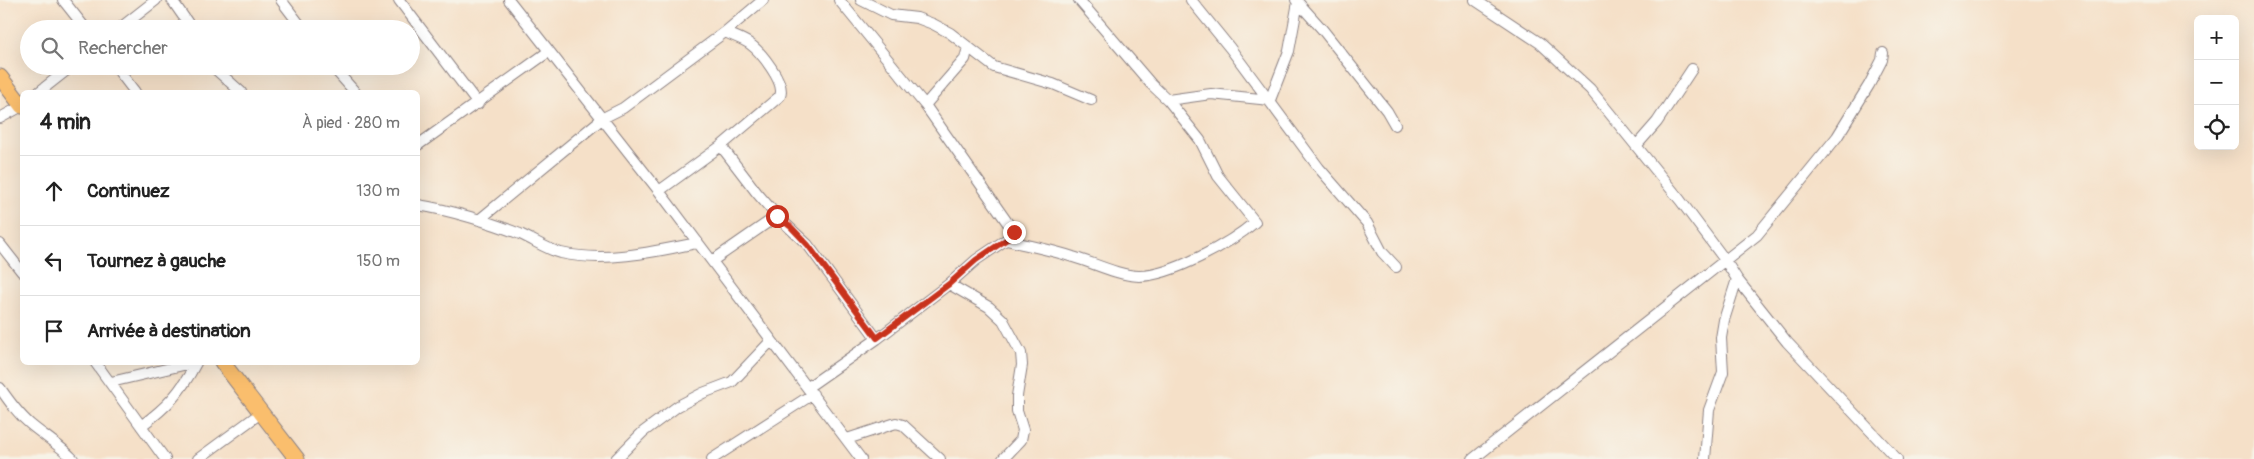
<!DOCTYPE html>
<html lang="fr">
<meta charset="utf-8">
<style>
body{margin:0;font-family:Pangolin,sans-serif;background:#f2f2f2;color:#222}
.controls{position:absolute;right:15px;top:15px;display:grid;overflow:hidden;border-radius:8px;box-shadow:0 5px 20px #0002}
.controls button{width:45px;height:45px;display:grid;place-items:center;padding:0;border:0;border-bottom:1px solid #e0e0e0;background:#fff;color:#222;font:25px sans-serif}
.stop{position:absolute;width:15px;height:15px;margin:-11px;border:4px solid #c8321e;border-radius:50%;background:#fff}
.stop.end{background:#c8321e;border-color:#fff;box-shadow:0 1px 5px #0008}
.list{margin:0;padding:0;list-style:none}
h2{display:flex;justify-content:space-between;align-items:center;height:65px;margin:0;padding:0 20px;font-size:21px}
h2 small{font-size:16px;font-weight:400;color:#767676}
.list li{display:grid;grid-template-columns:32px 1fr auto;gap:15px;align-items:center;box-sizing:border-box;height:70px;padding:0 20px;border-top:1px solid #e0e0e0}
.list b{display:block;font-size:19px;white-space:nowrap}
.list em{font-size:16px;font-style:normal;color:#767676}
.icon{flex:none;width:28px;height:28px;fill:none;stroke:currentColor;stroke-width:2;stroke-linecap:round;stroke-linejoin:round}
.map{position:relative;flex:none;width:2254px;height:459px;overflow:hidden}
.search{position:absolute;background:#fff;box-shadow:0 5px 20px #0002;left:20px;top:20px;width:400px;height:55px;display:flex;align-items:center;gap:12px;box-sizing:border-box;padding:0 18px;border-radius:28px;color:#767676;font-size:19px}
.panel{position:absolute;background:#fff;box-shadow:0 5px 20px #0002;left:20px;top:90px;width:400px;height:275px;border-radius:8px}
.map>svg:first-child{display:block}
</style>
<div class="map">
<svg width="2254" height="459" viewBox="0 0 2254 459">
<rect width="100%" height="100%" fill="#f7f3e8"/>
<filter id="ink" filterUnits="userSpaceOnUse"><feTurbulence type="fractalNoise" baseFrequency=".02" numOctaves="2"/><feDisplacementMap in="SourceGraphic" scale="10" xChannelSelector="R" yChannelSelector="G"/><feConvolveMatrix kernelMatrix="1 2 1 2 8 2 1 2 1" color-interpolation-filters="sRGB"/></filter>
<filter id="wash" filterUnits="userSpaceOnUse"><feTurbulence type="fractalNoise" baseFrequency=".0096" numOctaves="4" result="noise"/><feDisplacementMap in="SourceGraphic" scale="20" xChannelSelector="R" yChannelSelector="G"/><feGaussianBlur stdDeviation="1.12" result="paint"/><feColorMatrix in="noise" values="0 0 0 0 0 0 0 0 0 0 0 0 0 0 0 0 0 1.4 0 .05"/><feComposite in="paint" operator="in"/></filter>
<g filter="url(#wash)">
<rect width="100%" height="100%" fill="#f5e0c8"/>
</g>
<g filter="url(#ink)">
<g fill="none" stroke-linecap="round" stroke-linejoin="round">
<defs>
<path id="street" d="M63 0 86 29
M172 0 192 29
M281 0 303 29
M399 0 478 104
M509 0 659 191 861 459
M861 0 891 15 917 18 933 24 950 33 994 67 1053 84 1091 100
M1191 0 1230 48 1319 168 1367 223 1382 252 1396 267
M1296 0 1322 29 1387 111 1395 125
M1475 0 1540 43 1590 89 1680 200 1725 260 1737 279 1787 342 1897 459
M119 29 156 0
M115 66 135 92
M212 66 241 92
M332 66 355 92
M39 92 72 66
M1168 100 1211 94 1270 100
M1270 100 1289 51 1298 2
M925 105 965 59 968 47
M0 118 22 106
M418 145 548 52
M721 146 757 193 777 216 808 245 877 339
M1636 146 1657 122 1692 69
M659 191 721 146 780 96C786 83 761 52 750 44 743 39 733 36 725 32
M418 205C449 210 490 222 520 234 534 240 546 249 561 253 605 263 654 252 697 243
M479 220 603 118 623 108 725 32 763 0
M1007 240C1029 246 1052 250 1073 257 1094 263 1117 275 1139 276 1171 276 1231 243 1255 222L1218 176 1200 140 1168 100 1151 84 1079 0
M0 244 22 272
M712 261 777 216
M949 284 989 307 1003 320 1021 353 1022 365 1017 396V411L1023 430 1021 440 1003 459
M95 362 165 459
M111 382 196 362
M808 387 877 339 949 284 976 260 1013 235 1014 232 925 105 839 0
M0 388C9 401 18 414 30 424 44 436 60 445 73 459
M141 426C167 407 181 392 196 363
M847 439 896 423 903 425 940 459
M198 459 262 412
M616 459 643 432 678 406 703 393 732 382 771 341
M712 459 813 394
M1473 459 1757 235 1837 137 1869 85 1882 60 1883 53
M1705 459 1709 410 1723 372 1721 338 1724 320 1737 279"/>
<path id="primary" d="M0 77 22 106
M222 362 297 459"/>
</defs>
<use href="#street" stroke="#8c8182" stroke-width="12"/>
<use href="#primary" stroke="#8c8182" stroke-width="17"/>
<use href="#street" stroke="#fff" stroke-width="10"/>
<use href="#primary" stroke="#fabe6d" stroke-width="15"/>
</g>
</g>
<g fill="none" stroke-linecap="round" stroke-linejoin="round" filter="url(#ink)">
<path stroke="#c8321e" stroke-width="6" d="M777 216 790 226 808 245 877 338 949 284 976 260 1013 235 1014 232"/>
</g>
</svg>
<div class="controls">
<button>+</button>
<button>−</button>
<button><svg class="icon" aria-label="locate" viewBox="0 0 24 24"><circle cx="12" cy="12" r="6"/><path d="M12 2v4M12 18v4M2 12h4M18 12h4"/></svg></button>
</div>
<div class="stop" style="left:777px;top:216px"></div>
<div class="stop end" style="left:1014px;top:232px"></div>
<div class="search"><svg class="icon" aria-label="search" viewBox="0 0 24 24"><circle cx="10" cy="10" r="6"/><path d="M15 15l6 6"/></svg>Rechercher</div>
<section class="panel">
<h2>4 min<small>À pied · 280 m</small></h2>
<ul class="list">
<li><svg class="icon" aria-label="ahead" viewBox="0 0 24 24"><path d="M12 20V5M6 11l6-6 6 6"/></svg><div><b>Continuez</b></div><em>130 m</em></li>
<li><svg class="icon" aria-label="left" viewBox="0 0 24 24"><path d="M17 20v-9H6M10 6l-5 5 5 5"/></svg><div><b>Tournez à gauche</b></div><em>150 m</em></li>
<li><svg class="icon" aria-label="arrive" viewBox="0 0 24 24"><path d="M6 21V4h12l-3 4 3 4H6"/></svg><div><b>Arrivée à destination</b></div></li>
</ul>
</section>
</div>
